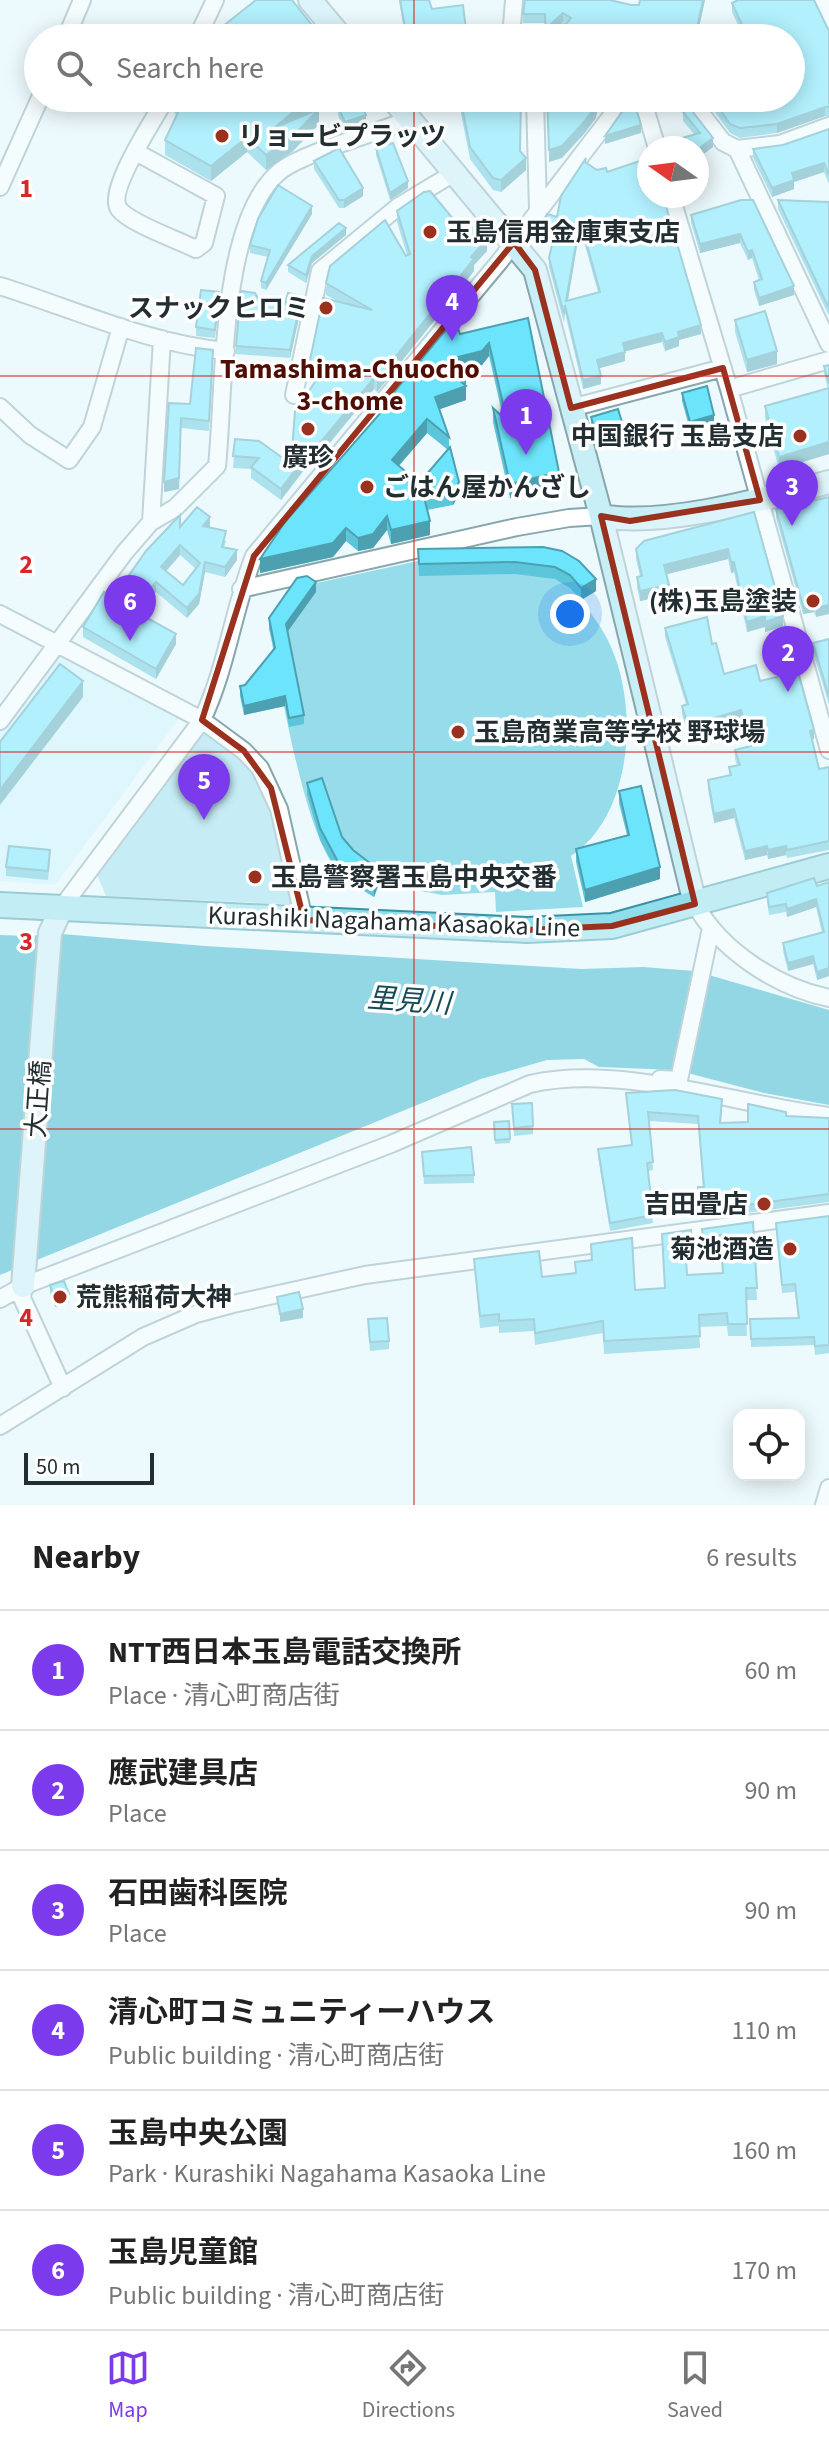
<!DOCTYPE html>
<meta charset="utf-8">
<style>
body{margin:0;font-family:"Source Sans 3","Noto Sans JP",sans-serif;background:#f2f2f2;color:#222}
.controls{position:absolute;right:24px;bottom:24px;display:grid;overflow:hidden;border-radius:16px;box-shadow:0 4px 20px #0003}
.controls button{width:72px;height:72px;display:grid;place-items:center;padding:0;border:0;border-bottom:2px solid #e0e0e0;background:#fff;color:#222;font:40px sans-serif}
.compass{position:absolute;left:637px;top:136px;width:72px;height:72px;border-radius:50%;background:#fff;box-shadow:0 4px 20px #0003;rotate:284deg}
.scale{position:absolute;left:24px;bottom:20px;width:130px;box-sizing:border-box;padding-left:8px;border:4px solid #222e31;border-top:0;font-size:22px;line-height:28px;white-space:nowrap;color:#222e31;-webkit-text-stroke:6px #fff;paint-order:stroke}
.you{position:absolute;left:570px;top:614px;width:28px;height:28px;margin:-20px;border:6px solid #fff;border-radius:50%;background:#1a73e8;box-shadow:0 0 0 12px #1a73e833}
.badge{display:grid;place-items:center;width:52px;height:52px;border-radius:50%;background:#7c3aed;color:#fff;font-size:26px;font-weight:700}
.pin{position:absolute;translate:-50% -66px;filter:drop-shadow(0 2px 4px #0008)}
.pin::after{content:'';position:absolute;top:42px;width:28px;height:24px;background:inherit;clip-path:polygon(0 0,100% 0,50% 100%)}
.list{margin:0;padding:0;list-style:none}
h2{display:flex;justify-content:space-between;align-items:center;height:104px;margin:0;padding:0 32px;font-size:34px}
h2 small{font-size:26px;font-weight:400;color:#767676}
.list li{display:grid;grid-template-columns:52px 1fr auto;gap:24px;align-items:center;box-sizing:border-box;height:120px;padding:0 32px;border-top:2px solid #e0e0e0}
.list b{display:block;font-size:30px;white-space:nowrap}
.list p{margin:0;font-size:26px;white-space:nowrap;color:#767676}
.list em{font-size:26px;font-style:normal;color:#767676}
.icon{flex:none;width:44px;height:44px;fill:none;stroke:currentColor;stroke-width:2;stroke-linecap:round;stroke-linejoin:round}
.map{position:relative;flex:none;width:829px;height:1505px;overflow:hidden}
.search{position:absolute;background:#fff;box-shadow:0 4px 20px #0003;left:24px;right:24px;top:24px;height:88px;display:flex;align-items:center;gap:20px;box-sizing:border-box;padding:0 28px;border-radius:44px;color:#767676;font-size:30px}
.sheet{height:824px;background:#fff}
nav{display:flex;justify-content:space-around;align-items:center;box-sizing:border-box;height:112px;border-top:2px solid #e0e0e0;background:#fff;font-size:22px;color:#767676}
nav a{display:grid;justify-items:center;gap:4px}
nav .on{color:#7c3aed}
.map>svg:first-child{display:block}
</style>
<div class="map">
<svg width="829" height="1505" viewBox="0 0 829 1505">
<rect width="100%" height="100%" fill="#edfafd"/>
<path fill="#c9f3fd" d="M62 653 181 716 55 885 0 881V731Z"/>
<path fill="#97dceb" d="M471 559 579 573 596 591 581 600C592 615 604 630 611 647 639 709 632 816 571 856L583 907 496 912 495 892 442 895 380 883 374 897C361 890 345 880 335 867 303 827 280 683 269 628L298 587 418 561Z
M202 720 260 768 303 905 106 896 93 865Z"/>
<path fill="#28aec5" d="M50 933 205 946 581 969 643 967 695 971 829 1010V1105L764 1093 676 1070 599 1067 584 1059 547 1060 481 1079 0 1275V935L32 936Z"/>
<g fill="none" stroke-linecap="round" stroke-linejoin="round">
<defs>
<path id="lane" d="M556 38 564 29"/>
<path id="street" d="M820 0 829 20
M66 38 82 0
M197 38 215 0
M511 38 514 0
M535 98 538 210
M642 98 657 148
M689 98 723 142 737 149 829 344
M737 149 780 144 829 126
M136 152 216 196 204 243 196 249C178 240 129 223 119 209 106 191 155 118 166 98
M0 187 40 98
M671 196 729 389 829 750
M0 286C74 309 149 344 226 351
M729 389 829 360
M294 395 320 271 399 206 454 173
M0 407 30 435 69 460 92 427 121 327
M571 408 723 368
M151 522 162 339
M241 589 517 527 569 518 601 516
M0 614 202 720 244 751 260 768 279 809 304 920
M0 721 125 552 151 522 175 508 217 466C225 390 219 223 279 172 299 154 380 132 410 119
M695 904C721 951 777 987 829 998
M62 907 202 720C227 667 233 610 254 556L500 261 623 101
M660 1079 679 1080 711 928
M23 1286 22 1298 63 1388
M0 1299 23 1286 391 1144 530 1084C621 1063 737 1105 829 1116
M0 1426 143 1337 196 1314 233 1304 365 1275 829 1213
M824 1505 829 1488"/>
<path id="secondary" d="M310 0 342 38
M392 98 535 270 601 516 695 904
M601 516C667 527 764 499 829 482
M23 1286 50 933 62 907"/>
<path id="primary" d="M0 905 527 930 612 926 829 866"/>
</defs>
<use href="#lane" stroke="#87a6ad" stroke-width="12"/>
<use href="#street" stroke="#87a6ad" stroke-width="20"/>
<use href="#secondary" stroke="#87a6ad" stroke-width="26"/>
<use href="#primary" stroke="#3992a3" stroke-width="28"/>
<use href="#lane" stroke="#fff" stroke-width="8"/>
<use href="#street" stroke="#fff" stroke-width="16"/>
<use href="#secondary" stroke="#c8eef6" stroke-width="22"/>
<use href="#primary" stroke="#90deec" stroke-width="24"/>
</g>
<path fill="#5dc5d9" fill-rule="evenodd" d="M399 0H429L432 9 467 38H405Z
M657 0H705L698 30 545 38V23H523V14L639 5ZM563 22 566 24 557 36 551 33Z
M732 3 829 31V116H825L777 133 740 138 730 133 705 98H791V38H744L732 12Z
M172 98H328L311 112 319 124 293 151 266 170 247 152 211 181 165 155V140L176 115 172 110Z
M430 98H453V104L431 108Z
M461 102 521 151 526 170 501 192 493 190 470 159 461 114Z
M338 107 366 123 345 131 338 115Z
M683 112 713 147 703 154 707 177 697 180V148H683L682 138 694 134 683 121Z
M829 129V184L824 172 794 182V189L772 197 753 158V149L783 145Z
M376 148 408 188 390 200 376 155Z
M314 161 363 196 344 208H339L314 169Z
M586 163 597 170 607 172 701 334 679 340V346L665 351 662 342 625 351V361L599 368 601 384 583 389 565 313 564 323 549 267V258L552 245 542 242V233L557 217ZM580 228 598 292 568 301Z
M741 200 794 295 759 306 754 290V282L759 280 752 258 748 260 740 243 700 253 691 223V215Z
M778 200 829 202V316L778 209Z
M397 211 463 231 487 251 474 265V271L377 392 374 389 309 468 307 466 281 500 251 478V469L233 468 235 439 291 464 317 379 309 377V365L339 302 326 295V283L407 255 397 222Z
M312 214 266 290 261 288V281L268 257 250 253V245Z
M346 235 312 263 306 283 288 272V265Z
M259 300 285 304H302L290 358 236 354V346Z
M219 301 215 338 196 336V327Z
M528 318 559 486 510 498 493 422V408L503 417 489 356 482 365 463 370 466 372V400L439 409 449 437V449L459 495 453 505 427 510 430 535 391 544 387 530 373 548 358 551 346 541 333 557 260 573 394 397V392L460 334ZM427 433 448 450 419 483 399 466Z
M735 320 777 364 747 372 735 332Z
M213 360 209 431 181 428 179 489 164 492 169 403 190 404Z
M829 365V454L779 469 765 418V406L828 389 824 373V366Z
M682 393 714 423 690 430 682 401Z
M591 417 625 440 598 448 591 425Z
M829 497 816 617 814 612 803 614 776 518V509Z
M754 512 783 626 765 632V627L747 632 734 572 731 573 728 559 666 574 669 595 640 601 637 587V577L640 576 636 559V549Z
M180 527H210L226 541 224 547 237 560 225 577 205 572 199 604 187 618 156 592 139 613 176 644 156 679 83 637V627L113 598ZM180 555 196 569 183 585 166 571Z
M543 547 596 591 581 600 570 588 555 579 515 574 419 576 418 549Z
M316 592 287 631 304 715V724L289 727 285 706 244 715 240 696V686L245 685 274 650 269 628V618Z
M665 628 712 644 724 674 760 681 814 739H812L819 769 829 767V850L787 858 786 855 768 859 767 855 745 860 734 818 714 823 708 789V780L729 775V767L737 765 735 759V750L748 746 741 719 688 735 682 714V706L686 704 665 637Z
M829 638V705L813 652V643Z
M307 783 342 837 379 882 374 897 337 872 320 840 307 795Z
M619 791 660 879 585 902 576 862V849L627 835 619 803Z
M50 858 48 880 6 876V867Z
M817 886 829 976 817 980 813 964 788 971 783 951V943L822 933 816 907 787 917 786 912 769 915 767 901V893Z
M626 1093 722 1108 721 1123 748 1122 786 1116 829 1118V1202L700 1219 698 1187H703L698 1124 649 1121 653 1170 648 1171 653 1223 610 1231 598 1157V1149L632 1145Z
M512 1112 533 1126V1134L514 1136Z
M509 1121 510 1143 495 1144 494 1122Z
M422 1152 474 1175V1183L424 1184Z
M829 1216V1353L815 1355 814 1345 751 1347 750 1319 798 1318 795 1292 782 1293 776 1223Z
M753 1222 757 1300H746L747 1336H728L727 1326 699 1327 700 1348 604 1354 603 1333 535 1345 534 1331 499 1333V1326L480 1328 474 1259 542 1277 575 1273V1262L591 1260V1244L635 1290 665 1288 662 1234 691 1230 692 1257H686L687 1275 722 1273 721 1247 703 1249 702 1229Z
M50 1285 69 1302 55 1307 50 1293Z
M368 1327 389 1341V1349L370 1351Z"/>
<path fill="#4ca0b0" d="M703 0H705L697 37V28Z
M563 13V22L551 33 550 32 551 24Z
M310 98H328L274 143V128Z
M598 98V108L596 118 584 134 562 158 549 162V150Z
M825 107V116L777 133V124Z
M319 109V124L293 151 266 170V155Z
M366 115V123L345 131V122Z
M641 125V133L605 144V136Z
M247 137V152L211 181V166Z
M713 138V147L701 156V147Z
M526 158V170L501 192V180Z
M824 163V172L794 182V189L772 197V188L792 173Z
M707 168V177L697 180V171Z
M408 181V188L390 200V193Z
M363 188V196L344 208V200Z
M312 206V214L266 290V283Z
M580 220V228L566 310V301Z
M346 228V235L312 263 306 283V275L312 256Z
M740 234V243L700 253V244Z
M487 239V251L474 265V271L377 392V380L471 257Z
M752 250V258L748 260V252Z
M794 286V295L759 306V298Z
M302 296V304L290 358V350Z
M701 325V334L679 340V346L665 351V342L678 332Z
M662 333V342L623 352V343Z
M489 343V356L482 365 450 373V359Z
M777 351V364L747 372V360Z
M625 352V361L597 369V360Z
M466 372V400L435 411V397L459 380Z
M601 376V384L583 389V380Z
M374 378V389L309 468V456Z
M714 415V423L690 430V422Z
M181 418 179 489 164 492V482Z
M427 419V433L392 473V460Z
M625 432V440L598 448V440Z
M829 442V454L779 469V457Z
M307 454V466L281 500V489Z
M559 472V486L510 498V484Z
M459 482V495L453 505V491Z
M387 516V530L373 548 358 551V538Z
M210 517V527L203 526Z
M430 521V535L391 544V530Z
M346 528V541L333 557 260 573V559Z
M180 545V555L161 577V567Z
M728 549V559L664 575V565Z
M237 550V560L225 577V567Z
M205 562V572L199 604 187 618V608Z
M731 562H734V572L731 573Z
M596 579V591L581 600V588Z
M156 582V592L133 620V610Z
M316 582V592L286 634V624Z
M669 585V595L640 601V591Z
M814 603V612L803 614V606Z
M829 605V614L816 617V608Z
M765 616H783V626L765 632V627L747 632V622Z
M176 634V644L156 679V669Z
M83 681V697L0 805V790Z
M285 696V706L244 715V706Z
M741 710V719L688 735V726Z
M814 730V739L810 740V731Z
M734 809V818L714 823V814Z
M767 846V855L745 860V851Z
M786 846V855L768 859V850Z
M660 867V879L585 902V890Z
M379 870V882L374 897V885Z
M816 899V907L787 917V909Z
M813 956V964L788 971V963Z
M829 968V976L817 980V972Z
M69 1294V1302L55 1307V1299Z
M303 1309V1318L280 1322V1314Z"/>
<path fill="#6ce5fc" stroke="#4ca0b0" stroke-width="2" fill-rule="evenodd" d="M256 0H292L322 38H208Z
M400 0H429L432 9 463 5 467 38H407Z
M525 0H610L631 5H639L640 0H703L697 28 705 38H546L545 14H523ZM563 13 571 18 557 36 550 32 551 24Z
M738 0H814L829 31V107H825L777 124 740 128 730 124 712 98H791V38H748L732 3Z
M502 35 509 38H488Z
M174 98H310L274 128 319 109 293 136 266 155 247 137 211 166 165 140 181 106Z
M358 98 366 115 345 122 338 107Z
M521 98 520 151 526 158 501 180 493 178 470 147 461 102Z
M547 98H598L596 106 584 122 562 146 549 150Z
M686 103 713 138 701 147 707 168 697 171V148H685L682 138 700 133 683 112Z
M636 108 641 125 605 136 624 109Z
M829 129V175L824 163 792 173 794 180 772 188 753 149 783 145Z
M393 143 408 181 390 193 376 148Z
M339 148 363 188 344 200H339L314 161Z
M586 158 585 162 597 170 606 168 607 172 649 158V196H663L701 325 678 332 679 337 665 342 662 333 623 343 625 352 597 360 601 376 583 380 565 305 564 314 549 258 554 236 542 233 547 214 557 217 561 196ZM580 220 600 292 566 301Z
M278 185 312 206 266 283 261 281 270 250 250 245 258 219Z
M430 191 463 231 471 221 487 239 471 257 474 259 377 380 374 378 309 456 307 454 281 489 251 467 259 458 233 456 235 439 259 441 291 464 295 411 324 369 309 365 323 298 372 310 326 283 330 266 385 220 406 256 410 254 397 211 424 192Z
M741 200H753L794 286 759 298 754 282 762 279 752 250 748 252 740 234 700 244 691 215Z
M778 200 829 202V307L826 302Z
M339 223 346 228 312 256 306 275 288 265Z
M201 290 219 292 215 330 196 327Z
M241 291 255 293 259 300 285 304 288 293 302 296 290 350 236 346Z
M765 311 777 351 747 360 735 320Z
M528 318 559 472 510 484 493 408 507 421 489 343 482 351 450 359 466 372 459 380 466 386 435 397 449 437 427 419 392 460 419 483 450 447 459 482 453 491 424 497 430 521 391 530 387 516 373 534 358 538 346 528 333 543 260 559 285 522 397 394 394 392 455 319 460 334Z
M196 348 213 350 209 421 181 418 179 478 164 482 169 403 190 404Z
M829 365V384L824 366Z
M707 386 714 415 690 422 682 393Z
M829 388V442L779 457 765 406Z
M618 409 625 432 598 440 591 417Z
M829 497V605L816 608 814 603 803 606 776 509Z
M197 507 210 517 203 526 226 531 222 547 237 550 225 567 205 562 199 594 187 608 156 582 133 610 176 634 156 669 83 627 104 592 113 598 146 551 180 515V527ZM180 545 200 563 183 585 161 567Z
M754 512 783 616 765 622V616L747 622 734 562H731L728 549 664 565 669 585 640 591 637 577 642 576 636 549 644 541Z
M543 547 562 551 579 561 596 579 581 588 570 575 555 567 515 562 419 564 418 549Z
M307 576 316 582 286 624 304 715 289 718 285 696 244 706 240 686 245 685 275 648 269 618 297 578Z
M707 617 712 644 716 643 724 674 756 665 760 681 798 672 814 730 810 731 819 769 829 767V841L787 850 786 846 768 850 767 846 745 851 734 809 714 814 708 780 731 775 729 767 740 765 735 750 751 746 741 710 688 726 682 706 688 704 665 628Z
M829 639V697L813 643Z
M60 664 83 681 0 790V742Z
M322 778 342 837 353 850 379 870 374 885 337 860 320 828 307 783Z
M641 786 660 867 585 890 576 849 629 835 619 791Z
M9 846 50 850 48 871 6 867Z
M814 878 817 886 829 882V968L817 972 813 956 788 963 783 943 824 932 816 899 787 909 786 904 769 907 767 893Z
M675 1090 722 1099 720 1123 748 1122V1104L786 1112V1116L829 1118V1194L700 1211 698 1187H704L698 1116 648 1112 653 1162 647 1163 653 1215 610 1223 598 1149 632 1145 626 1093Z
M532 1103 533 1126 514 1128 512 1104Z
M509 1121 510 1139 495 1140 494 1122Z
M471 1147 474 1175 424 1176 422 1152Z
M829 1216V1345L815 1346 814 1337 751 1339 750 1319 799 1318 795 1284 782 1285 776 1223Z
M753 1222 757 1288H746L747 1324H728L727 1313 699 1315 700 1336 604 1341 603 1321 535 1333 534 1319 499 1321V1314L480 1316 474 1259 539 1251 542 1277 576 1273 575 1262 592 1260 591 1244 632 1238 635 1290 665 1288 662 1234 691 1230 692 1245H685L687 1275 723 1273 721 1235 703 1237 702 1229Z
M64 1281 69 1294 55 1299 50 1285Z
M299 1292 303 1309 280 1314 277 1297Z
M387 1318 389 1341 370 1342 368 1319Z"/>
<path d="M0 0H829V1505H0ZM514 242 535 270 571 408 723 368 760 500 630 521 601 516 695 904 612 926 527 930 304 920 271 788 244 751 202 720 254 556Z" fill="#edfafd" fill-opacity=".55" fill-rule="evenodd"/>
<path fill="none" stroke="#9a311e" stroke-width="6" stroke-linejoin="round" d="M514 242 535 270 571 408 723 368 760 500 630 521 601 516 695 904 612 926 527 930 304 920 271 788 244 751 202 720 254 556Z"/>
<path fill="none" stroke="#d62828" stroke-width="2" stroke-opacity="0.55" d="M414 0V38M414 98V1505M0 376H829M0 752H829M0 1129H829"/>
<g fill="#9a311e" stroke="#fff" stroke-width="3">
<circle cx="222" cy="136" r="8"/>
<circle cx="430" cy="232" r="8"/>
<circle cx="326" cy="308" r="8"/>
<circle cx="308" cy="429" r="8"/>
<circle cx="800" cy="436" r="8"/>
<circle cx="367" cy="487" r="8"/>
<circle cx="813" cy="601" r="8"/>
<circle cx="458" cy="732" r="8"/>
<circle cx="255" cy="877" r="8"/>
<circle cx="764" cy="1204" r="8"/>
<circle cx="790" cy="1249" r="8"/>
<circle cx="60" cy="1297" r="8"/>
</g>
<g text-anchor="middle" stroke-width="7" stroke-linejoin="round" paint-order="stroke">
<g font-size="26" font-weight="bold" fill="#222e31" stroke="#fff" text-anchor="start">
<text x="238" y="145">リョービプラッツ</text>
<text x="446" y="241">玉島信用金庫東支店</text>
<text x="310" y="317" text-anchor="end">スナックヒロミ</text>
<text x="784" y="445" text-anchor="end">中国銀行 玉島支店</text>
<text x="308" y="466" text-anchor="middle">廣珍</text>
<text x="383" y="496">ごはん屋かんざし</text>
<text x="797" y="610" text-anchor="end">(株)玉島塗装</text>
<text x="474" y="741">玉島商業高等学校 野球場</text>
<text x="271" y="886">玉島警察署玉島中央交番</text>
<text x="748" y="1213" text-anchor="end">吉田畳店</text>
<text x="774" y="1258" text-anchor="end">菊池酒造</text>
<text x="76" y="1306">荒熊稲荷大神</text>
</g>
<g font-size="26" fill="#222e31" stroke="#fff">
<text transform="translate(394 921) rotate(2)" y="9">Kurashiki Nagahama Kasaoka Line</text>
<text transform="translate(38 1099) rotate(-86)" y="9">大正橋</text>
</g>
<g font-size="28" font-weight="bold" fill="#500d03" stroke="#fff">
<text x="350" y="378">Tamashima-Chuocho<tspan x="350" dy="32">3-chome</tspan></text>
</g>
<g font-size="28" font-style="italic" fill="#164b55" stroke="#fff">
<text transform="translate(409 1000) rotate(4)" y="10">里見川</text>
</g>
</g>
<g font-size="26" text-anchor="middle" font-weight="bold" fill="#d62828" stroke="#fff" stroke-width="7" stroke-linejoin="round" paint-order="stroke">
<text x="26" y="197">1</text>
<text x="26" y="573">2</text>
<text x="26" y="950">3</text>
<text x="26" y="1326">4</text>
</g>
</svg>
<div class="controls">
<button><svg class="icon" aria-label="locate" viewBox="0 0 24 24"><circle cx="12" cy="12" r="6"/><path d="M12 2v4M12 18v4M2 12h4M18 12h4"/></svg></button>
</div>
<svg class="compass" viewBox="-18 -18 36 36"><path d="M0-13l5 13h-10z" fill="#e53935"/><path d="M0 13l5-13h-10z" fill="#767676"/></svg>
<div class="scale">50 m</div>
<div class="you"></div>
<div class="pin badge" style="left:526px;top:455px">1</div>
<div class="pin badge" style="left:788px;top:692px">2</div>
<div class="pin badge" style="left:792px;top:526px">3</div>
<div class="pin badge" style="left:452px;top:341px">4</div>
<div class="pin badge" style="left:204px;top:820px">5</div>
<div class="pin badge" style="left:130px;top:641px">6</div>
<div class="search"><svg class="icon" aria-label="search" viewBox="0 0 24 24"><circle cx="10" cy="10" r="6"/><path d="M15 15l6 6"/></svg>Search here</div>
</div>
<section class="sheet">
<h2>Nearby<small>6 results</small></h2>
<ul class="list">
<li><span class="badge">1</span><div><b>NTT西日本玉島電話交換所</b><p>Place · 清心町商店街</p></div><em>60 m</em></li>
<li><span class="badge">2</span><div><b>應武建具店</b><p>Place</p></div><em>90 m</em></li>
<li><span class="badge">3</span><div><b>石田歯科医院</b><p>Place</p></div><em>90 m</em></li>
<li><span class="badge">4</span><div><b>清心町コミュニティーハウス</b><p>Public building · 清心町商店街</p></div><em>110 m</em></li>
<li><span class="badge">5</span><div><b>玉島中央公園</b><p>Park · Kurashiki Nagahama Kasaoka Line</p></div><em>160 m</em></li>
<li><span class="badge">6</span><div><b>玉島児童館</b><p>Public building · 清心町商店街</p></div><em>170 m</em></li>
</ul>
</section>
<nav>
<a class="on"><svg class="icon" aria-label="map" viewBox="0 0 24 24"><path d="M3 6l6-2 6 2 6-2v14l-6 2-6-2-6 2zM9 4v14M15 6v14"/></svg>Map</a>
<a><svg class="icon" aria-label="directions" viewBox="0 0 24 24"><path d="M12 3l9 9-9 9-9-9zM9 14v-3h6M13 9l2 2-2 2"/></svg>Directions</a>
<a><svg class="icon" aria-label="saved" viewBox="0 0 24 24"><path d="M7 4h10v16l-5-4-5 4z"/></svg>Saved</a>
</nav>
